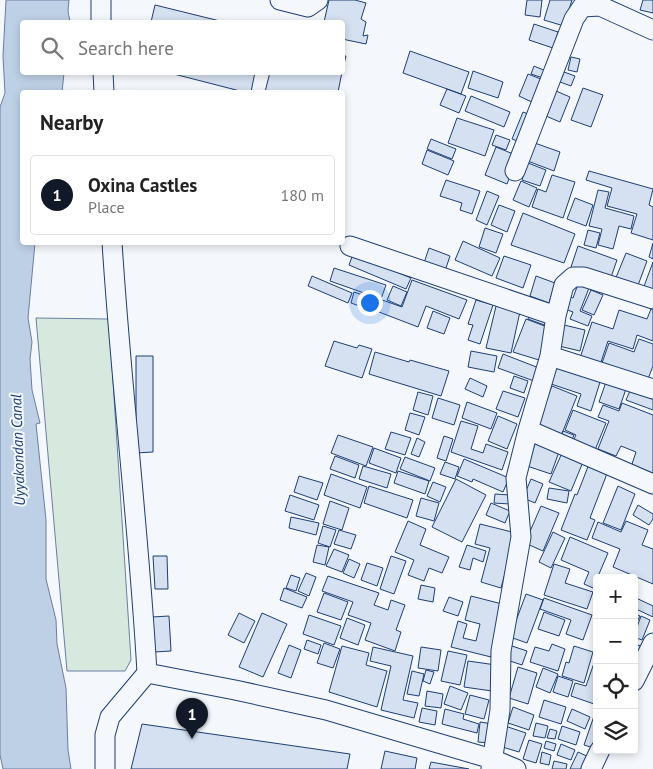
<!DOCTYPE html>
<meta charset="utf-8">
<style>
body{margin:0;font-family:"PT Sans",sans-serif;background:#f2f2f2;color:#222}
.controls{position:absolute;right:15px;bottom:15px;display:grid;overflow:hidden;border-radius:5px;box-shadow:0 2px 8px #0003}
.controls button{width:45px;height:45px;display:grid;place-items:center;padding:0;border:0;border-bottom:1px solid #e0e0e0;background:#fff;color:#222;font:25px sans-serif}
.you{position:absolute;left:369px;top:302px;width:18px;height:18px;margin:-12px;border:4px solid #fff;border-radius:50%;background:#1a73e8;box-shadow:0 0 0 8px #1a73e833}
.badge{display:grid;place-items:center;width:32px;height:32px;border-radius:50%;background:#111827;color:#fff;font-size:16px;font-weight:700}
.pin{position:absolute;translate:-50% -41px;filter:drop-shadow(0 1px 2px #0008)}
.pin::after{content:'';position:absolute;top:26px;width:18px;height:15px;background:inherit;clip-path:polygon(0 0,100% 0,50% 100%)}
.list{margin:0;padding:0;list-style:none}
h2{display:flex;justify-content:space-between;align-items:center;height:65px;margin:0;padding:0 20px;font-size:21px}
h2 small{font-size:16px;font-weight:400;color:#767676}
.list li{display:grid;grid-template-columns:32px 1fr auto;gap:15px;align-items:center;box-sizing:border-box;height:80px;margin:0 10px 10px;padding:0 10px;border:1px solid #e0e0e0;border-radius:5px}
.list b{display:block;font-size:19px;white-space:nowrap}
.list p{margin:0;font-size:16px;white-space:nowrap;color:#767676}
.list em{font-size:16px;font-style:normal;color:#767676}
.icon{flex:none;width:28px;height:28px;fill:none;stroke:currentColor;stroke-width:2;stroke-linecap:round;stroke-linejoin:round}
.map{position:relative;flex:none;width:653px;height:769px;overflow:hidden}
.search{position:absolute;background:#fff;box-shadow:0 2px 8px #0003;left:20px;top:20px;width:325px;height:55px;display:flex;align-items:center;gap:12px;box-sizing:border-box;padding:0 18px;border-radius:5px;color:#767676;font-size:19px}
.panel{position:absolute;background:#fff;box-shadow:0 2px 8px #0003;left:20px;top:90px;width:325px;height:155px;border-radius:5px}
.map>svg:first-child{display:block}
</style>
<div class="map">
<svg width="653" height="769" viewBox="0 0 653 769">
<rect width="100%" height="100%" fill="#f4f7fb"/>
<path fill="#d7e8df" stroke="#687fa3" d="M36 318 109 319 131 660 125 671H67Z"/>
<path fill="#bed0e5" stroke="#687fa3" d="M6 0H69L68 11 70 22H22V72L64 73 62 92H22V242L35 243 28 318 32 342 30 359 32 390 40 423 36 424 46 520V579L56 620 57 644 66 688 68 750 71 769H3L0 755V107L5 93 3 56Z"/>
<path fill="#d5e0f0" stroke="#1d3f73" d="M329 0H355L366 3 361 19 366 22 363 36 368 35 366 44 342 39V22H324Z
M527 0H542L540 17 525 15Z
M550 0H572L564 26 544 20Z
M643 0H653V13L640 10Z
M155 5 224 22H151Z
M534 24 558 32 553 48 529 40Z
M410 51 469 72 461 94 403 73Z
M342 56H346L342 72Z
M571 57 580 59 577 72 568 70Z
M534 66 548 72 546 79 531 74Z
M473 71 503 82 498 98 468 88Z
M166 72H255L251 92H244Z
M270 72H342L338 92H265Z
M564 72 575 76 571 86 560 82Z
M528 74 546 81 536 104 519 96Z
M583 88 603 95 591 127 571 120Z
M447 89 466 96 459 113 440 105Z
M556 91 570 97 560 122 546 116Z
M471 96 510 112 504 127 465 111Z
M523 112 536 117 525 144 512 139Z
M457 118 494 130 485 156 448 143Z
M496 135 510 140 506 150 492 145Z
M431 139 456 149 452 159 427 149Z
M532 142 560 152 554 171 525 160Z
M496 147 518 156 507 184 485 175Z
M427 150 454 161 448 175 422 164Z
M528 163 546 170 540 186 522 180Z
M589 171 653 189 649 205 653 207V240L631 233 637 214 607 206 612 188 586 180Z
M552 175 575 182 563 218 532 207 538 189 546 192Z
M446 180 480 191 472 214 460 210 462 203 440 196Z
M521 181 537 188 529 207 513 200Z
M598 190 609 192 605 208 634 216 631 229 619 226 613 249 598 245 602 229 589 226Z
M487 191 499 196 487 225 476 220Z
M575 198 593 205 586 226 567 219Z
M499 205 515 211 507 232 491 225Z
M523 213 575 234 564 263 511 245Z
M485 228 503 234 496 253 479 247Z
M588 230 600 233 596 248 584 245Z
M463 241 500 258 492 276 455 260Z
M653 243V259L649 257Z
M578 246 617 260 610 280 571 267Z
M429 248 450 256 445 271 424 263Z
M626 253 647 261 637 288 615 280Z
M353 254 411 278 406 289 349 265Z
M504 256 531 265 523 288 496 278Z
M653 262V293L643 289Z
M334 268 386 285 381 299 330 281Z
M312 276 352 293 348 303 308 286Z
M536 276 555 283 549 303 530 296Z
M412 280 467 300 459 319 426 306 418 327 366 307 371 296 402 307Z
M578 284 589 288 580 311 592 316 588 326 570 319 573 312 562 308 566 295 573 298Z
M393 286 407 292 401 306 387 300Z
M591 290 603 295 594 315 582 310Z
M354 292 369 297 365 308 351 303Z
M476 300 493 305 480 344 468 340 473 325 468 324Z
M497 302 521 307 511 353 486 348Z
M651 309 653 310V341L637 335 633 349 608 341 600 365 580 358 592 322 613 329 619 310 647 319Z
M433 311 450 318 444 334 427 328Z
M531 311 550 317 547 326 528 319Z
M526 319 550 328 539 360 513 352Z
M564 325 585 330 580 351 559 346Z
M639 339 653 344V366L648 379 602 363 609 343 634 352Z
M334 341 357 348 359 345 372 349 362 378 325 366Z
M471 351 497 356 494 372 468 367Z
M375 352 409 362 410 360 449 371 441 396 369 374Z
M503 354 539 368 534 381 498 368Z
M136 356H153V452L136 453Z
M555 364 601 379 591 411 577 406 581 394 548 383Z
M514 376 528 381 524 393 510 388Z
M470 378 487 386 483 397 465 389Z
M607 379 627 386 619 409 599 402Z
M552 386 577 396 561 436 535 426Z
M632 386 653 394V410L626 400Z
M503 391 525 398 518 417 496 409Z
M418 392 433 396 428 415 413 410Z
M438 398 460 405 454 425 432 418Z
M467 402 497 413 491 429 462 418Z
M622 403 653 415V475L631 467 636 452 621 446 616 456 598 449 609 421 598 417 603 405 619 411Z
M573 410 606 423 595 450 573 441 576 435 565 430Z
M410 413 425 417 419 435 405 430Z
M498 416 517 424 507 449 488 441Z
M461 421 478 426 471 449 483 453 486 444 508 452 502 470 451 452Z
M563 431 574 435 571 442 560 438Z
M391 432 411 438 405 455 385 449Z
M338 435 373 447 366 466 331 453Z
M444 436 453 439 446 461 437 458Z
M417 438 425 442 419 457 411 454Z
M536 441 560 449 551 474 527 466Z
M374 448 401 458 396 473 369 463Z
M562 453 583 462 571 491 549 482Z
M335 456 359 465 355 478 330 469Z
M405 457 435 468 430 481 400 469Z
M464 459 509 478 503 492 473 479 472 482 457 476Z
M445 462 459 467 455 479 440 474Z
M589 464 608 471 590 518 595 520 587 540 561 530 575 494 577 495Z
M363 466 391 474 387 488 359 479Z
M398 471 429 481 425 494 394 483Z
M331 474 367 487 360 508 324 495Z
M299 476 323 483 317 500 294 492Z
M456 479 486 495 462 542 432 527Z
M531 479 543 484 535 503 523 498Z
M433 482 446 487 440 502 427 496Z
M369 486 413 500 407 518 364 503Z
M618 486 635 494 621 530 603 523Z
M549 488 569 491 567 503 547 499Z
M495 494 510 495V504L494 503Z
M290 495 319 505 314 520 285 511Z
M421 498 439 503 434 521 416 516Z
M330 501 349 508 342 530 323 524Z
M491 503 510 511 505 523 486 515Z
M638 505 653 514V519L649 525 633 515Z
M541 506 559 513 543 551 525 543Z
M291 517 319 523 316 535 289 528Z
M408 521 426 529 420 545 449 557 442 573 429 568 424 581 408 575 414 560 395 552Z
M626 521 648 530 642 545 653 549V584L613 567 620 549 592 538 598 522 621 532Z
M480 524 516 533 501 588 481 582 490 548 475 544Z
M323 526 336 530 330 547 318 543Z
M339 530 356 535 351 549 334 544Z
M553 532 565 538 551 568 539 562Z
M570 537 608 553 593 588 584 584 589 572 561 560Z
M317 545 329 547 325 565 313 562Z
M467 545 486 551 483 562 473 558 470 570 459 567Z
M334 549 349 555 342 572 326 566Z
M153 556H167L168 589H155Z
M391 556 406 561 394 594 380 589Z
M349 559 360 564 354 578 343 573Z
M367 563 383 568 377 586 361 580Z
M554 564 570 569 565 583 593 592 587 609 544 595Z
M306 573 316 577 309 596 298 591Z
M291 575 300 578 296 591 286 588Z
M328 576 379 593 374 605 388 610 391 600 405 605 396 630 401 632 395 651 365 640 371 623 348 615 353 602 322 591Z
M421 585 435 588 433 602 418 599Z
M284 588 307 597 302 608 280 600Z
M324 593 348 602 341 620 317 612Z
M526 594 543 600 527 643 510 637Z
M471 596 506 605 491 657 451 647 458 621 467 624 463 638 476 641 480 624 465 620Z
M449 597 463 602 458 616 443 611Z
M634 597 653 606V617L634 608Z
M544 598 592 615 583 640 566 634 571 620 540 609Z
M544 612 565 620 559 636 538 629Z
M239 613 255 621 244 643 228 635Z
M262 613 287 624 263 677 239 667Z
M634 613 640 616 636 624 634 623Z
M309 615 341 626 334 645 303 634Z
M169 616 171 651 154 652 152 617Z
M641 616 650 620 642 640 634 637V626L637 627Z
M347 618 365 625 358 645 340 638Z
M307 640 321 645 318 654 304 649Z
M324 643 340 649 333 668 317 663Z
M552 644 565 649 558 671 530 662 535 647 549 651Z
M634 644 641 646 634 662Z
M289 645 301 650 291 678 278 673Z
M509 645 527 651 522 665 504 659Z
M342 646 369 653 366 665 387 671 377 707 329 692Z
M574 646 593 652 584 683 562 676 566 662 569 663Z
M373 647 413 656 403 700 418 703 414 718 381 710 391 666 370 661Z
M421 647 441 650 438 671 418 668Z
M448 651 467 655 460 685 441 681Z
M468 661 496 665 492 691 464 687Z
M594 663H597V705L571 696 575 683 586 686Z
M518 667 537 673 528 704 509 698Z
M543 668 558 674 550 693 536 687Z
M426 670 434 672 430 684 423 681Z
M412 671 424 674 419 696 407 694Z
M558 676 573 681 568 697 553 692Z
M450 686 468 693 461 710 444 704Z
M427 691 443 694 441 708 425 706Z
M470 695 489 700 484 719 465 714Z
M544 700 566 707 561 724 539 717Z
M513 707 534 715 529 730 508 723Z
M422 708 437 711 435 725 419 722Z
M445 709 464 714 463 719 479 724 477 733 442 724Z
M572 709 590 717 585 729 567 721Z
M594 716 597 717V749L584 745Z
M480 722 493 724 490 743 478 742Z
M536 723 548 726 545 738 533 736Z
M142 724 350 754 347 769H131Z
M505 726 526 733 519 752 499 746Z
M562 726 580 732 576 745 558 739Z
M550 729 557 731 555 739 547 738Z
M529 740 542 744 536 763 523 759Z
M546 741 556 744 554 751 544 748Z
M561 744 575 750 571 760 557 755Z
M385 751 417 758 415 769H381Z
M542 752 551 755 549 765 540 763Z
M578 752 591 758 587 769H570Z
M554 761 567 764 566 769H552Z
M431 762 469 769H429Z"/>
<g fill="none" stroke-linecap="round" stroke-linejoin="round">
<defs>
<path id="minor" d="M101 0V22
M280 0 308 7 318 0
M103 72 104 92
M515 171 574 19 582 7 600 6 653 30
M350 246 556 316
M550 356 653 389
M528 430 653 484
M147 673 235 690 326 710 492 759 516 769
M634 681 653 643
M105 769V735L110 717 147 673C139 529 121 386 112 242
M491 769 500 710 501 651 521 537 516 478 528 430 550 356 556 316 564 285 573 277H584L653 299
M591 769 600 750"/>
</defs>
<use href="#minor" stroke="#1d3f73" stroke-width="21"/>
<use href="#minor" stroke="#f4f7fb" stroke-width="19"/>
</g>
<g text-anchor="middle" stroke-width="4" stroke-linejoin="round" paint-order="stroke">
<g font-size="15" font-style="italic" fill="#1d3f73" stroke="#f4f7fb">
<text transform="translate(18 450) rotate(-92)" y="5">Uyyakondan Canal</text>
</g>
</g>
</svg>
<div class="controls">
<button>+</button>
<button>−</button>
<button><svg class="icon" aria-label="locate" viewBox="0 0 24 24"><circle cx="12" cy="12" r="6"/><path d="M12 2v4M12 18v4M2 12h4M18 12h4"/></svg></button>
<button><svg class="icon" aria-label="layers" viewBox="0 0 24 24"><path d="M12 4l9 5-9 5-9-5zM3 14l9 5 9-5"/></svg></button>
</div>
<div class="you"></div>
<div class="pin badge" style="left:192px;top:739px">1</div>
<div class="search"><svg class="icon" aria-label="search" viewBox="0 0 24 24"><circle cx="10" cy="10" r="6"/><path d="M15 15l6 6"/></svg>Search here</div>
<section class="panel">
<h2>Nearby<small></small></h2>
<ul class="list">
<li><span class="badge">1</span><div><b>Oxina Castles</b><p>Place</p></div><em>180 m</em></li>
</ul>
</section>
</div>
